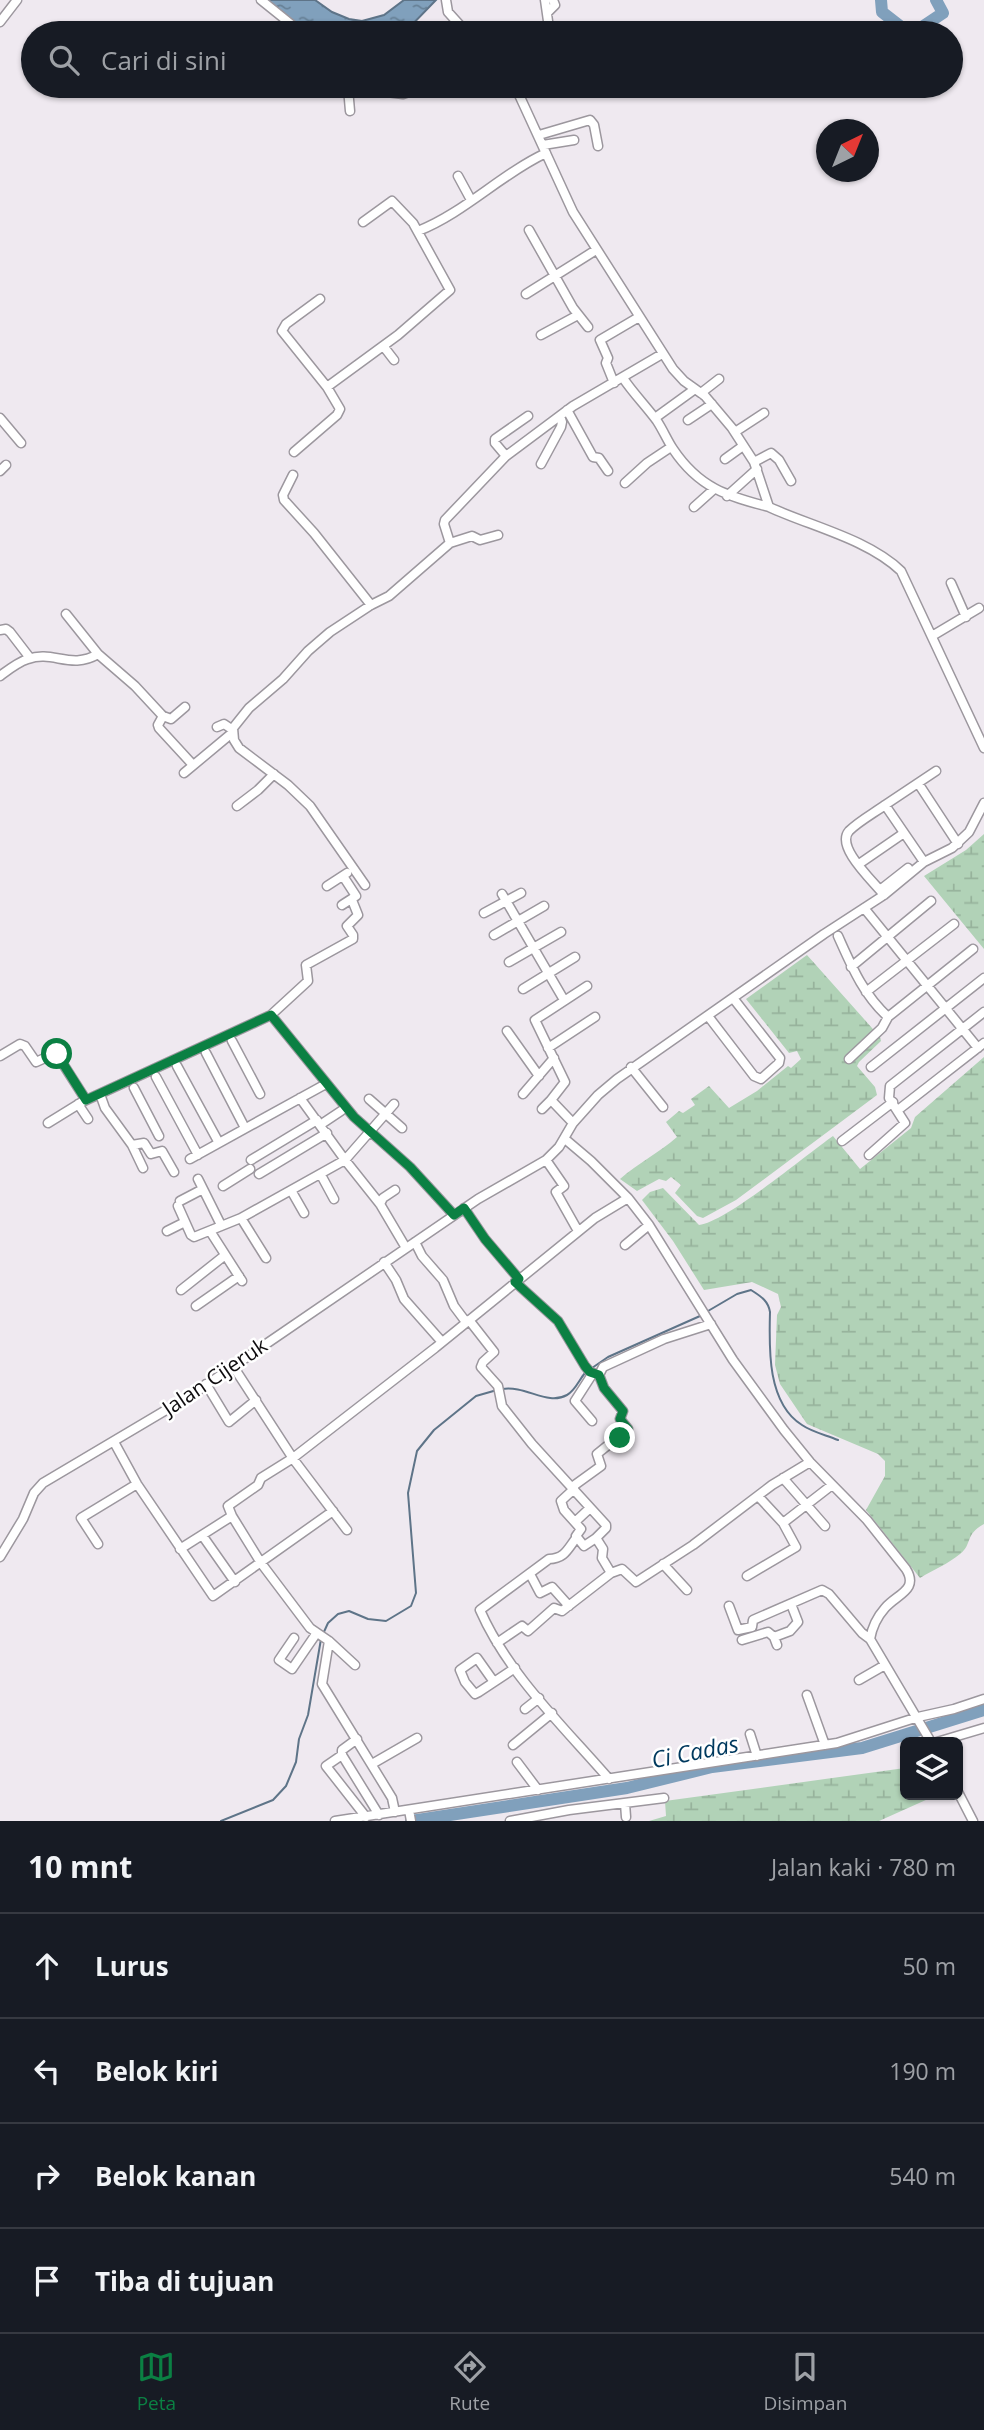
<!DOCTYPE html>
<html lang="id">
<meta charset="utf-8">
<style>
body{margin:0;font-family:"Open Sans",sans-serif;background:#242831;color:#f1f3f6}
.controls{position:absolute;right:21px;bottom:21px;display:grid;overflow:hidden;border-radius:10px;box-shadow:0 2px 5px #0004}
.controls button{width:63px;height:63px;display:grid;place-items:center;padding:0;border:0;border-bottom:2px solid #363941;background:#171b24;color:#f1f3f6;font:35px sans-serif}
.compass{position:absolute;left:816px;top:119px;width:63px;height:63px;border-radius:50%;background:#171b24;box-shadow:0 2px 5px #0004;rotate:43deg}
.stop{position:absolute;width:21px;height:21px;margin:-16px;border:5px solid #0b8043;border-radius:50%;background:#fff}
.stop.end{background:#0b8043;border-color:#fff;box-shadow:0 2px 7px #0008}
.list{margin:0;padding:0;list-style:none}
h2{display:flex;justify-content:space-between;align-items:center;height:91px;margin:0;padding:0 28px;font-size:30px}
h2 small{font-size:23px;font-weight:400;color:#9ea1a6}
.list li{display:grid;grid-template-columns:46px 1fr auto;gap:21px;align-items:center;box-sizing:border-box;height:105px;padding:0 28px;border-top:2px solid #363941}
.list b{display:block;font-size:26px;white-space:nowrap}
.list em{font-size:23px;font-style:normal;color:#9ea1a6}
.icon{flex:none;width:38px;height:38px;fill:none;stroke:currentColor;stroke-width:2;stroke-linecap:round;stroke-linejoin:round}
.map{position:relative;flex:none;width:984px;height:1821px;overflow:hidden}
.search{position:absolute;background:#171b24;box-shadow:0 2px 5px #0004;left:21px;right:21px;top:21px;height:77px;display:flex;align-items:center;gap:18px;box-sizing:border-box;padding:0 24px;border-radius:38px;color:#9ea1a6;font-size:26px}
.sheet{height:511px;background:#171b24}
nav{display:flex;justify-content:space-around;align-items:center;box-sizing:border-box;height:98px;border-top:2px solid #363941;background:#171b24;font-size:19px;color:#9ea1a6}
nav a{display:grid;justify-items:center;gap:4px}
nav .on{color:#0b8043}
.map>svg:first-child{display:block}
</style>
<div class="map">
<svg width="984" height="1821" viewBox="0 0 984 1821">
<defs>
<pattern id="wetland-marsh" width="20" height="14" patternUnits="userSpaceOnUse" patternTransform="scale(1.75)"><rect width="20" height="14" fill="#b1d2b7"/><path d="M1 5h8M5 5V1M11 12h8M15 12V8" fill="none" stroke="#97b39c"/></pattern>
<pattern id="water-ripples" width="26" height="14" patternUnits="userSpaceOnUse" patternTransform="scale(1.75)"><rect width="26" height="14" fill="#80a0bc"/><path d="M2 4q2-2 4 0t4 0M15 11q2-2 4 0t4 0" fill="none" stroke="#678197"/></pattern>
</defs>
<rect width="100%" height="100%" fill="#efe9f0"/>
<path fill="url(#wetland-marsh)" d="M984 834V949L924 876 966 850Z
M807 955 880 1037 881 1041 859 1062 857 1066 875 1087 877 1095 736 1200 703 1218 697 1216 675 1193 681 1185 671 1177 666 1181 659 1179 637 1191 620 1179C638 1163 659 1153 677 1137L666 1122 679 1111 683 1113 695 1105 691 1099 709 1086 729 1108 757 1091 788 1066 791 1068 801 1059 797 1051 789 1053 746 999Z
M984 1057V1524C964 1535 973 1544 960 1554 948 1564 933 1570 920 1578L866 1510 885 1476V1461L878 1454 807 1424 780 1384 775 1365 777 1315 781 1307 778 1294 752 1282 704 1290 673 1241 642 1200 650 1192 663 1188 699 1225C726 1222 806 1155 833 1136L860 1169 911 1128 915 1117Z
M905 1768V1795H937L879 1821H649L666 1816 665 1801Z"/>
<path fill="url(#water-ripples)" stroke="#5e7488" stroke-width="2" d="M265 0H315L332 12 349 19 362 21 384 15 404 0H436L404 33H307Z"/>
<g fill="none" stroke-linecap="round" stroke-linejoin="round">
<path stroke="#5e7488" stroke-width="2" d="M708 1311 737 1294 751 1290C760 1296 768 1300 770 1312 769 1348 767 1403 802 1425 812 1432 826 1435 838 1440
M592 1368 608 1357 700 1316
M502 1389C526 1385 547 1406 567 1395 575 1391 579 1380 585 1373
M323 1634 328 1623 338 1614 349 1611 368 1619 386 1621 411 1606 416 1593 408 1493 417 1451 434 1430 476 1396 497 1390
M221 1821 273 1800 286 1786 296 1762 299 1739 308 1715 321 1639"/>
<path stroke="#80a0bc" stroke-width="12" d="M881 0 882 12 909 33
M913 33 943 13 936 0
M411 1821 627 1788 712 1767 862 1748 984 1710"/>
<defs>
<path id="minor" d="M261 0 302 33
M446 0 448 12 467 33
M545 0 549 28
M548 12 555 5 553 0
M0 22 17 0
M338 86 403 94 426 86
M515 86 573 212 673 369 684 381 705 396 732 428 754 462 769 507C810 526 868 539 901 571L984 748
M348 88 350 111
M539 135 590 120 594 125 598 146
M543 145 574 140
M458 176 471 200
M529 230 573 308 588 327
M418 231C464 213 501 174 546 153
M526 294 596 250
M541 335 578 315
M384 347 394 360
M623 378C633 393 646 406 657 421 663 430 667 440 673 449 699 488 727 496 769 507
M614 383 606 363 608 358 600 340 639 317
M327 387 398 335 450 290 413 223 392 201 363 222
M701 393 719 379
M567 410 593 457 599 458 608 471
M0 418 21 443
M655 418 695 389
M688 420 712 404
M735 432 764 413
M294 452 337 415 340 409 327 387 282 331 286 324 320 299
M506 456 495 443V439L528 416
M725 459 743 446
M754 462 771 453 779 460 791 481
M541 464 561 427 562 422 560 416
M0 471 6 465
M293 475 283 495 284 500 314 533 371 605
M625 483 647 463 671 447
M727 496 757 469
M694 507 713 490
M450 543 444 524 445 520 506 456 573 406 662 354
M951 583 966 617
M66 614 98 654
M0 630 6 629 10 632 30 658
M932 636 979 608
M0 676C8 670 18 662 28 659 53 650 71 670 98 654L135 686 161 714 163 716 158 725 159 728 193 765
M163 716 171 719 185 707
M217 727 224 724 233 730
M184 773 232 733
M918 783 958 844
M885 805 936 771
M237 806 258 790 274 774
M859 864 904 833
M365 885 310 806 288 785 239 748 234 740 233 728 249 708 283 679 308 651 330 632 371 605 389 596 450 543 472 536 480 540 498 535
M327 886 347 873
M880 890 908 868
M502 894 564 1000
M884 895C874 882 835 847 849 831 859 821 874 813 885 805L924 862
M342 905 356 896 343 876
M864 908 978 1048
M484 913 521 893
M494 935 544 906
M838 936C852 967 863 994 888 1017
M509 962 561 932
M851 967 931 901
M523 989 575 957
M866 992 954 924
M271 1015 354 1117 410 1167 454 1215
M708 1016 754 1076 761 1079 779 1063 780 1058 733 998
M507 1031 539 1076
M232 1041 260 1094
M548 1048 595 1017
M206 1053 245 1128
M0 1056 20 1044 25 1046 36 1062 56 1053 86 1100
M849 1059 882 1028 888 1017 973 949
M177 1066 219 1143
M631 1067 663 1107
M871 1067 984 978
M156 1077 198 1155
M134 1088 159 1136
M100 1094 105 1108 132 1145 144 1143 151 1154 162 1151 174 1172
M523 1094 554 1058
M300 1098 345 1160 380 1204 406 1248
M369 1099 402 1128
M78 1104 88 1119
M542 1109 551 1100
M898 1110 984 1043
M48 1123 82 1102 271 1015 308 981 306 965 353 939V935L347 926 358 915 352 900
M573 1123 551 1100 565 1082 535 1020 587 986
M320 1125 341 1111
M565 1139 591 1161 628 1198 649 1225 733 1360 784 1430 810 1462 867 1520 906 1569C919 1590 897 1594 885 1608 877 1617 872 1628 870 1639L931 1742
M842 1141 893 1102
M132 1145 143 1168
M869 1155 905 1123 889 1098 890 1086 984 1012
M190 1159 324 1085
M251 1160 317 1120
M546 1160 564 1186 556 1192 578 1231
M259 1174 327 1133
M321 1175 334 1199
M198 1179 221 1225
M223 1186 250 1169
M292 1192 304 1213
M180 1201 203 1189
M380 1204 383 1198 395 1190
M178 1206 191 1235 194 1237 241 1218 345 1160 394 1104
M464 1208 485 1239 519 1279
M241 1218 266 1258
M167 1231 185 1222
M210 1231 242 1281
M415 1242 422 1256 443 1280 454 1306 466 1322
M625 1245 649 1225
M384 1262 396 1280 404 1299 442 1342
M515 1282 558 1321 585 1366 590 1372 599 1375
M181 1290 224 1256
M196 1306 239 1276
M469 1320 494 1352 483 1362 481 1367 498 1386 502 1406 532 1444 606 1525V1528L596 1538 603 1549 602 1558 611 1573 622 1569 636 1582 693 1545 772 1485 810 1462
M233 1366 294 1460 347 1530
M206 1384 229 1422 256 1400
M592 1421 575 1401 593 1373
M114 1442 137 1484 213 1596 333 1511
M783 1478 825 1526
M572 1487 601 1466 597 1454 628 1429 620 1419 623 1411 604 1388 599 1375 603 1367 664 1339 711 1324
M574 1489 561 1501 564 1510 581 1529 576 1536 584 1546 596 1538
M758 1496 783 1523 832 1485
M232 1516 228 1506 258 1485 261 1478 293 1458 435 1348 595 1218 628 1198
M575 1522 590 1508
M202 1535 235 1582
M577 1537C568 1548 565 1559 549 1559L480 1610C508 1674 563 1726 609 1779
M98 1544 81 1518 137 1484
M180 1549 232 1516 261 1563 310 1628 329 1641 355 1665
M0 1557 23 1519 34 1493 43 1483 193 1394 478 1199 546 1160 559 1147 573 1123 598 1095 617 1079 824 934 884 895 924 862 952 848 969 832 984 803
M663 1564 687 1590
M530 1574 540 1593 552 1587 569 1606
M747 1576 796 1547 783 1523
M729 1606 738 1630 752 1627 753 1620 822 1590 829 1594 862 1633 870 1639
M774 1637 790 1631 798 1622 791 1604
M294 1638 279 1660 292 1669 316 1634
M742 1640 768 1632 774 1637 777 1645
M329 1641 322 1684 392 1798 395 1812
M497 1643 522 1626 528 1631 554 1608 562 1611 611 1573
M859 1680 885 1665
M494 1682 477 1658 460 1670 465 1682 475 1694 479 1692 515 1668
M807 1695 825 1745
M525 1709 539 1698
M750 1734 757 1756
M357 1739 342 1750V1755L326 1766 366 1817
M937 1742 984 1728
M513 1745 552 1713
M342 1755 379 1815
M517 1762 538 1790
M372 1764 417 1738
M958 1792 973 1821
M625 1803 626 1817
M409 1810 411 1821
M335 1821 837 1743 918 1717 954 1709 984 1699
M510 1821 569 1810 664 1798"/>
</defs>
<use href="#minor" stroke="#9c979e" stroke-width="11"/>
<use href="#minor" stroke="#fff" stroke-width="8"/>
</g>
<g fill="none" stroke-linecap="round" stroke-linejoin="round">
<path stroke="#0b8043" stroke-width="9" d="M57 1054 86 1100 271 1015 354 1117 410 1167 454 1215 464 1208 485 1239 519 1279 515 1282 558 1321 585 1366 590 1372 599 1375 604 1388 623 1411 620 1419 628 1429 620 1438"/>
</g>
<g text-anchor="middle" stroke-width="5" stroke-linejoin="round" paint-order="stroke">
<g font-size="21" fill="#0e0c0e" stroke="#fff">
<text transform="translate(215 1377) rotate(-34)" y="7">Jalan Cijeruk</text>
</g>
<g font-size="23" font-style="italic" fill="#00395e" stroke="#fff">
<text transform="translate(695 1752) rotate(-11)" y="8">Ci Cadas</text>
</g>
</g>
</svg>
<div class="controls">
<button><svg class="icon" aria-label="layers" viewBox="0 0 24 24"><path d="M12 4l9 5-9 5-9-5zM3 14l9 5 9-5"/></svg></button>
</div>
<svg class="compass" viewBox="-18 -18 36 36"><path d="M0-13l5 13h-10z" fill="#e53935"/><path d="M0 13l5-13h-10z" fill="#9ea1a6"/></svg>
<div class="stop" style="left:57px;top:1054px"></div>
<div class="stop end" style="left:620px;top:1438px"></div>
<div class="search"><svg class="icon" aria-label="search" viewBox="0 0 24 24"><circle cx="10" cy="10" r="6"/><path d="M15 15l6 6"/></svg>Cari di sini</div>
</div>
<section class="sheet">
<h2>10 mnt<small>Jalan kaki · 780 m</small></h2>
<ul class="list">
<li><svg class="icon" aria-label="ahead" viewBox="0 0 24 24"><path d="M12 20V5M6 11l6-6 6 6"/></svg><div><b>Lurus</b></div><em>50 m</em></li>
<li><svg class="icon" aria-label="left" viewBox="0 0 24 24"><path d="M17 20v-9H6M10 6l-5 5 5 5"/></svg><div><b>Belok kiri</b></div><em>190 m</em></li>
<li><svg class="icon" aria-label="right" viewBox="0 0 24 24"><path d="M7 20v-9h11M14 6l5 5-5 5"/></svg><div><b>Belok kanan</b></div><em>540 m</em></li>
<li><svg class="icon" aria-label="arrive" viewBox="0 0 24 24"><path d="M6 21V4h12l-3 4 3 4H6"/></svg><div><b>Tiba di tujuan</b></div></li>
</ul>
</section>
<nav>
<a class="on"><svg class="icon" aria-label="map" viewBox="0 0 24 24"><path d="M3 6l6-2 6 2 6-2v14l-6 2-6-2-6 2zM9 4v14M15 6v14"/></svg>Peta</a>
<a><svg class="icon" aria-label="directions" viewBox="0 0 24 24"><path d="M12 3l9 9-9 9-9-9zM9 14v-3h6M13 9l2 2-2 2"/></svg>Rute</a>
<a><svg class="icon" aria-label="saved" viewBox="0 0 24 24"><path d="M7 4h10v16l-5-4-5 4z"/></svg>Disimpan</a>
</nav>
